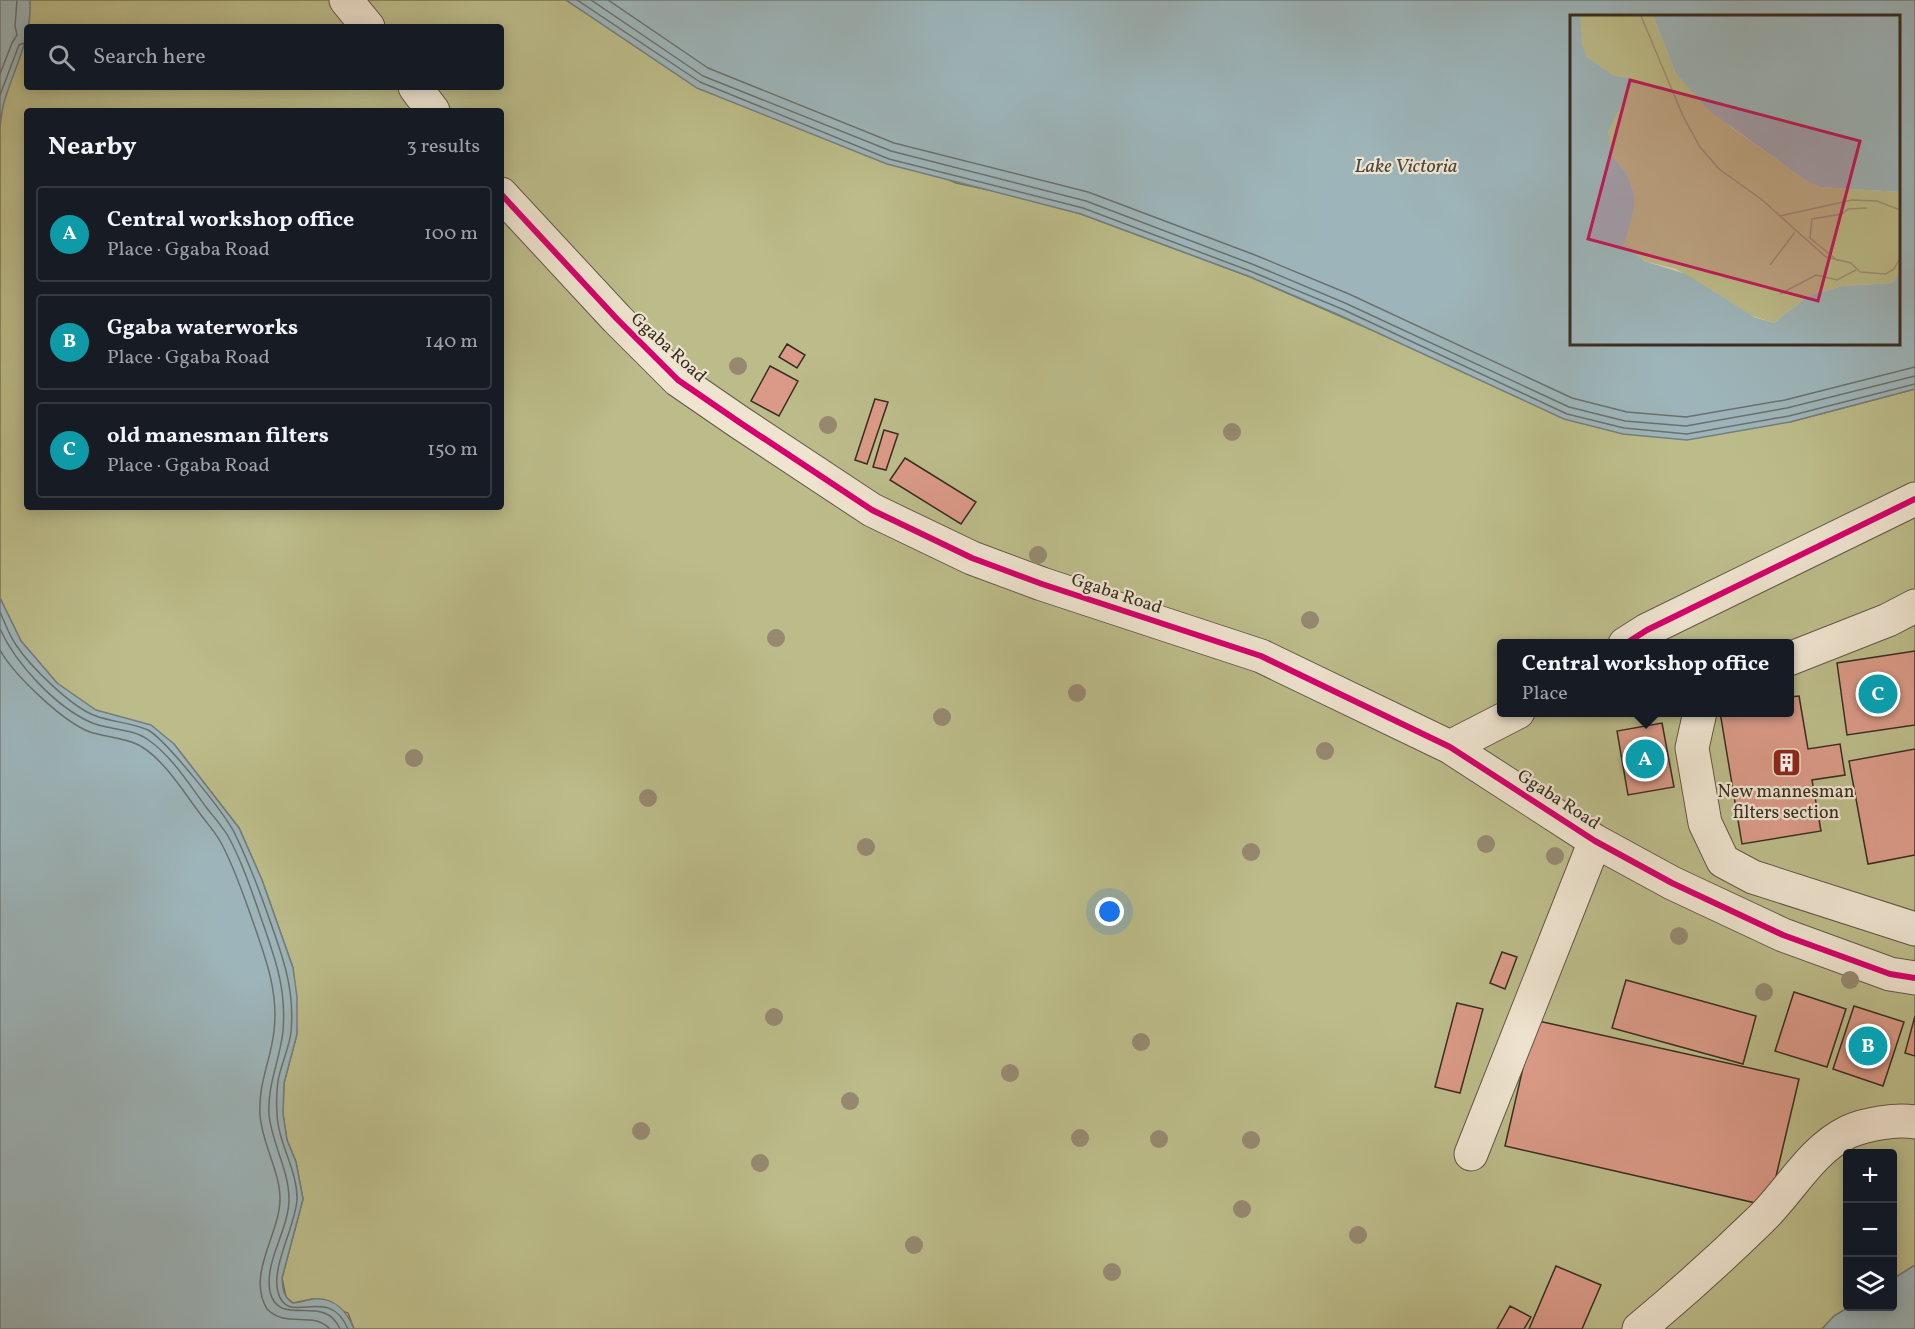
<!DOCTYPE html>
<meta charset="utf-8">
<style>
body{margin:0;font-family:Vollkorn,serif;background:#20242c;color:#f1f3f6}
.controls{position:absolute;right:18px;bottom:18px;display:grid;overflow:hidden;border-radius:6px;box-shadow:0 3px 15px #0003}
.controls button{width:54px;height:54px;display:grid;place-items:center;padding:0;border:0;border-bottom:2px solid #363941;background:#171b24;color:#f1f3f6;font:30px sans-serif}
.you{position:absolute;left:1110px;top:912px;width:21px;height:21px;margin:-15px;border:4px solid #fff;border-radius:50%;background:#1a73e8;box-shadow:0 0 0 9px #1a73e833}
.badge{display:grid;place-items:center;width:39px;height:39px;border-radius:50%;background:#0f766e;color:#fff;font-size:20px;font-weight:700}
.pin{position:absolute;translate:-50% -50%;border:3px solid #fff;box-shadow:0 2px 6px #0006}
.popup{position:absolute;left:1497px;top:639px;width:297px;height:78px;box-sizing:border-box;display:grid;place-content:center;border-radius:6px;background:#171b24;filter:drop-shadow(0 2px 4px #0005);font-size:20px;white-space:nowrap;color:#9ea1a6}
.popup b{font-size:22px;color:#f1f3f6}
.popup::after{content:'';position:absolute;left:50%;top:100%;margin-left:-12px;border:12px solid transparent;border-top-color:#171b24}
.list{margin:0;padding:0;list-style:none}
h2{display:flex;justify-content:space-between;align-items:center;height:78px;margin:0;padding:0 24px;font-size:26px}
h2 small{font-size:20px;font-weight:400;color:#9ea1a6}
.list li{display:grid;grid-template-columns:39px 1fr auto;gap:18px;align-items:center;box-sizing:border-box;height:96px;margin:0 12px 12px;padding:0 12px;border:2px solid #363941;border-radius:6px}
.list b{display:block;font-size:22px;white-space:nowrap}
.list p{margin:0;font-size:20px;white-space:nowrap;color:#9ea1a6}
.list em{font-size:20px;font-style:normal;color:#9ea1a6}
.icon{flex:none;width:33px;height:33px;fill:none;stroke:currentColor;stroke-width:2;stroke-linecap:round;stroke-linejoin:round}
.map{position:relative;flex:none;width:1915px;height:1329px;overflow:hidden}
.search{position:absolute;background:#171b24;box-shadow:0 3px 15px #0003;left:24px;top:24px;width:480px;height:66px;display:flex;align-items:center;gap:15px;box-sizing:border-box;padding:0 21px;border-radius:6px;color:#9ea1a6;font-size:22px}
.panel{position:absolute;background:#171b24;box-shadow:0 3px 15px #0003;left:24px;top:108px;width:480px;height:402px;border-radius:6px}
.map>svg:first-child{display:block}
</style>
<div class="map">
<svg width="1915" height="1329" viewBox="0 0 1915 1329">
<rect width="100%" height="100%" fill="#e7d5b7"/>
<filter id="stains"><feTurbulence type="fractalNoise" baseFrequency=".00333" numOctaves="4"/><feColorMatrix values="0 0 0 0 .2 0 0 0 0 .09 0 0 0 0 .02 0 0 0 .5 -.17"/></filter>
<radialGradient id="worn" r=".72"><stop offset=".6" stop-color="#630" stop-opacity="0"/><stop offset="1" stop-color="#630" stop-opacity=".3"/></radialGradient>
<path fill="#bcbc8a" stroke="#7a7456" stroke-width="1.5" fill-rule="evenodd" d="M0 0H566L580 9 956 183 1017 196 1081 214 1248 276 1395 340 1790 422 1915 389V1265L1893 1279 1892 1154H1848L1849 1307 1834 1316 1822 1329H354L348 1313 312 1299 293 1303 286 1297 282 1278 303 1199 296 1162 287 1140 283 1114 284 1083 297 1034 293 968 262 880 239 828 174 744 105 721 57 683 21 641 0 598ZM27 27H501V87H27ZM27 111H501V507H27ZM1501 644H1789V712H1501Z"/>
<path fill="#9db5ba" stroke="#757f7d" stroke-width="1.5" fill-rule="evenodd" d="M0 0H30C32 37 16 64 5 99 2 108 1 118 0 127Z
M566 0H1915V389L1790 422 1687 440 1623 434 1564 419 1339 315 1248 276 1081 214 887 164 697 88ZM1572 16H1898V344H1572Z
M0 598 21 641 57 683 96 710 151 725 174 744 239 828 262 880 293 968 297 997V1034L284 1083 283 1114 287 1140 296 1162 303 1199 282 1278C283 1289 283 1297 293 1303 300 1303 306 1300 313 1299 334 1297 347 1311 354 1329H0Z
M1915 1265V1329H1822L1834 1316 1849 1307 1892 1306 1893 1279Z"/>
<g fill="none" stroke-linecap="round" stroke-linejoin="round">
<path stroke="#6b716e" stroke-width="1.5" d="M577 0 700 82 889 159 1083 208 1250 271 1342 309 1567 414 1624 428 1687 434 1789 416 1915 384
M591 0 703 76 891 151 1086 201 1252 264 1345 303 1569 407 1625 421 1686 426 1787 408 1915 376
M608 0 708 68 894 143 1088 192 1255 255 1349 294 1572 398 1627 412 1686 417 1785 400 1915 367
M0 74 12 43 17 35 15 26 17 0
M0 95 19 45 27 42
M0 612C5 623 9 635 16 645 30 666 72 708 96 716 112 722 133 723 148 730 166 740 226 815 235 834 248 861 259 889 269 918 283 957 295 990 291 1032 289 1049 281 1064 278 1081 277 1090 276 1102 277 1112 277 1142 298 1170 297 1200 295 1227 271 1267 278 1292 288 1329 328 1282 348 1329
M0 629C16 664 55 706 90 722 107 730 131 728 147 739 171 755 189 784 206 807 213 816 222 826 228 836 241 860 250 886 259 912 273 953 287 986 283 1031 280 1060 267 1085 269 1115 272 1144 289 1170 289 1199 289 1230 264 1261 270 1292 279 1329 324 1292 340 1329
M0 650C14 675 63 722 90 732 105 737 129 738 142 747 165 761 185 794 201 815 207 823 215 832 220 841 233 864 242 891 251 916 264 954 279 990 274 1031 271 1060 258 1083 260 1115 262 1144 280 1171 280 1199 280 1234 246 1274 267 1309 287 1329 312 1310 330 1329"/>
</g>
<path fill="#da9a87" stroke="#392d21" stroke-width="1.5" d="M787 344 805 355 797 368 779 357Z
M770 366 798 381 779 416 751 401Z
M875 399 888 402 867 464 855 460Z
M884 430 898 434 886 470 873 467Z
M905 458 976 502 961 524 890 480Z
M1915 651V725L1847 735 1837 663Z
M1799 696 1808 749 1840 744 1845 775 1812 780 1821 831 1742 844 1720 712H1789V697Z
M1662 723 1674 787 1628 795 1617 731Z
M1915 749V855L1868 864 1849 761Z
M1502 952 1517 957 1505 989 1490 983Z
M1626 980 1756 1016 1743 1064 1612 1028Z
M1794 992 1846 1009 1827 1067 1775 1051Z
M1457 1003 1483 1009 1460 1093 1435 1087Z
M1854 1006 1904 1022 1883 1086 1833 1069Z
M1915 1016V1056L1905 1053Z
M1534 1020 1799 1079 1769 1206 1505 1146Z
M1556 1266 1601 1285 1582 1329H1529Z
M1510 1306 1531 1317 1524 1329H1497Z"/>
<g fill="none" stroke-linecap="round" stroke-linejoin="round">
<defs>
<path id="minor" d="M346 0 368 27
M415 87 433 111
M501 194 617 319 678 380 739 422 872 510 972 558 1042 584 1261 656 1450 747 1595 841 1672 883 1783 935 1890 974 1915 978
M1625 644 1647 630 1915 499
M1789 659 1888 620 1915 606
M1700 712 1692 748 1705 823 1723 861 1753 877 1915 929
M1450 747 1518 712
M1471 1154 1595 841
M1639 1329C1681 1294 1722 1257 1761 1219 1790 1191 1811 1150 1848 1132 1866 1124 1895 1119 1915 1122"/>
</defs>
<use href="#minor" stroke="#645746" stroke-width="35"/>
<use href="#minor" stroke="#efe4d0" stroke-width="33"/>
<defs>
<path id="cycleway" d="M501 194 617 319 678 380 739 422 872 510 972 558 1042 584 1261 656 1450 747 1595 841 1672 883 1783 935 1890 974 1915 978
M1625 644 1647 630 1915 499"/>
</defs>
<use href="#cycleway" stroke="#efe4d0" stroke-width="10"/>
<use href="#cycleway" stroke="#d6006c" stroke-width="6"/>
</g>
<g fill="#968970">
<circle cx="738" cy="366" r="9"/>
<circle cx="828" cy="425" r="9"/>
<circle cx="1232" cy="432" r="9"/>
<circle cx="1038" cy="555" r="9"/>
<circle cx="1310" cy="620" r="9"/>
<circle cx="776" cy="638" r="9"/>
<circle cx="1077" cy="693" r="9"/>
<circle cx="942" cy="717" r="9"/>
<circle cx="1325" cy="751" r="9"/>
<circle cx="414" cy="758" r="9"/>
<circle cx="648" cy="798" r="9"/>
<circle cx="1486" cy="844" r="9"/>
<circle cx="866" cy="847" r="9"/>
<circle cx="1251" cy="852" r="9"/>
<circle cx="1555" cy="856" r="9"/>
<circle cx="1679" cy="936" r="9"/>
<circle cx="1850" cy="980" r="9"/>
<circle cx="1764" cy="992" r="9"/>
<circle cx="774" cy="1017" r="9"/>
<circle cx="1141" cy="1042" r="9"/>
<circle cx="1010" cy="1073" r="9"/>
<circle cx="850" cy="1101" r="9"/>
<circle cx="641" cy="1131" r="9"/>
<circle cx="1080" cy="1138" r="9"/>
<circle cx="1159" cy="1139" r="9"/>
<circle cx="1251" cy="1140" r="9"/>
<circle cx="760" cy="1163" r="9"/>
<circle cx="1242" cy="1209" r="9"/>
<circle cx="1358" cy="1235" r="9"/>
<circle cx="914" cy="1245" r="9"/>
<circle cx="1112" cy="1272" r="9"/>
</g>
<defs>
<symbol id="building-square" viewBox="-11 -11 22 22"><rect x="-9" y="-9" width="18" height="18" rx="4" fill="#8f2418" stroke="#efe4d0"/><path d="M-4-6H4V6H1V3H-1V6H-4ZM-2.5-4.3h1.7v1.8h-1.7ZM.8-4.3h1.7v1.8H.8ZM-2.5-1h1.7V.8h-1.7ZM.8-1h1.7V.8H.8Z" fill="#fff"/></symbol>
</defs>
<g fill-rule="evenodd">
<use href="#building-square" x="1770" y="746" width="33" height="33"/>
</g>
<g text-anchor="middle" stroke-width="4.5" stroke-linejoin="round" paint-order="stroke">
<g font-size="18" fill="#392d21" stroke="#efe4d0">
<text transform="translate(669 347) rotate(42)" y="6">Ggaba Road</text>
<text transform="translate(1117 593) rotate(18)" y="6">Ggaba Road</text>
<text transform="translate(1559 799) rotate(33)" y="6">Ggaba Road</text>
</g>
<g font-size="18" fill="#392d21" stroke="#efe4d0">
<text x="1786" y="797">New mannesman<tspan x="1786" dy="21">filters section</tspan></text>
</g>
<g font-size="20" font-style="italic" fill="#4d4840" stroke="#efe4d0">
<text x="1406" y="172">Lake Victoria</text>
</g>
</g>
<g transform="translate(1570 15)">
<rect width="330" height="330" fill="#e7d5b7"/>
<path d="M0 1H83L106 59 130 84 162 113 235 165 249 172 330 177V256L322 268 272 271 238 281 204 308 180 300 106 254 74 246 61 238 53 228 64 194 62 172 42 142 37 118 53 66 21 47 13 36 10 13Z" fill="#bcbc8a"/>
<path d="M0 1H10L12 29 17 42 43 60 64 65 38 117 42 142 57 159 64 179V194L54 230 74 246 116 259 184 302 204 308 238 281 272 271 322 268 330 256V329H0ZM83 1H330V177L249 172 235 165 141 97 106 59Z" fill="#9db5ba"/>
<path fill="none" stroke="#a1927b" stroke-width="1.5" d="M71 1 113 101 130 132 149 154 191 184 256 242 281 248 290 257 316 259 324 254 330 243M210 201 282 185 307 186 330 195M268 246 240 223 242 204 272 199 278 194 297 193M200 250 225 217M210 279 246 260 267 265 286 255"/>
<path fill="#c2185b" fill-opacity="0.15" stroke="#c2185b" stroke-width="3" d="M60 65 290 126 248 286 18 224Z"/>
<rect width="330" height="330" fill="none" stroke="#392d21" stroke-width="3"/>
</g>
<rect width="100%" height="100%" filter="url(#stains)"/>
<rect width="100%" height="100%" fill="url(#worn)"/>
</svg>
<div class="controls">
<button>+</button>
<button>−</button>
<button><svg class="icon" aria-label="layers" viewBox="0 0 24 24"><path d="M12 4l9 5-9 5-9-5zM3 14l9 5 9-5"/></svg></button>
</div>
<div class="you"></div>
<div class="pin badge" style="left:1645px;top:759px;background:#0f9aa8">A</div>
<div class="popup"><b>Central workshop office</b>Place</div>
<div class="pin badge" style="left:1868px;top:1046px;background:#0f9aa8">B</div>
<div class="pin badge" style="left:1878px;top:694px;background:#0f9aa8">C</div>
<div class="search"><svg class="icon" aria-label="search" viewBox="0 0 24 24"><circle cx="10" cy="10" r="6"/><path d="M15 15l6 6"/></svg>Search here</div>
<section class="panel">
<h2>Nearby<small>3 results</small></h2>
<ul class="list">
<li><span class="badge" style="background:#0f9aa8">A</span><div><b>Central workshop office</b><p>Place · Ggaba Road</p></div><em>100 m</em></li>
<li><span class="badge" style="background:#0f9aa8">B</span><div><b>Ggaba waterworks</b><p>Place · Ggaba Road</p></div><em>140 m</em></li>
<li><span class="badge" style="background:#0f9aa8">C</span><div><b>old manesman filters</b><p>Place · Ggaba Road</p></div><em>150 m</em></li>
</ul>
</section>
</div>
